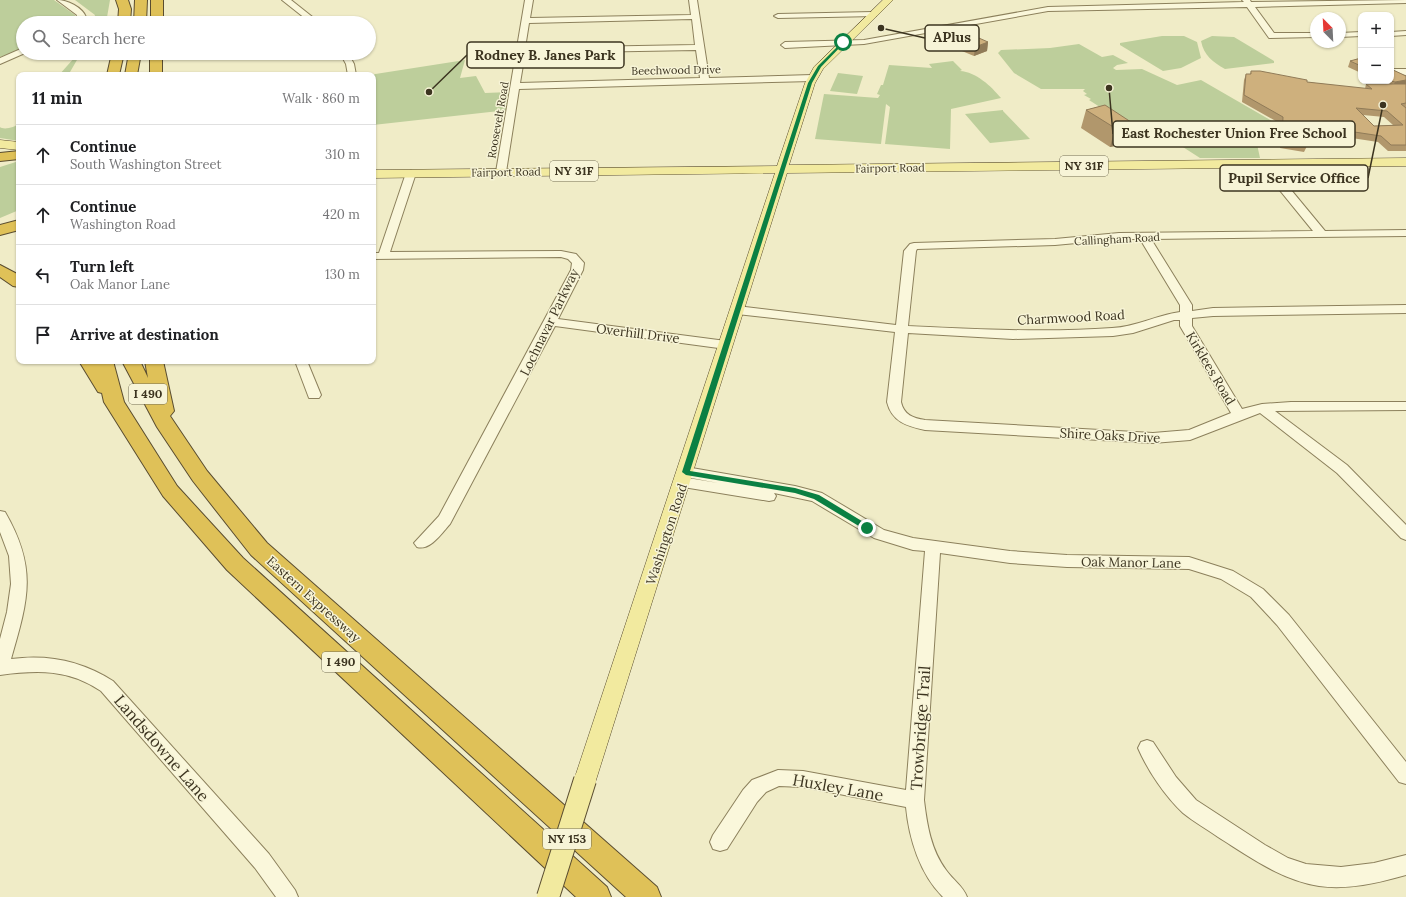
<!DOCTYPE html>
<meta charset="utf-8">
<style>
body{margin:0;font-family:Lora,serif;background:#f2f2f2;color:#202124}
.controls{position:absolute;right:12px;top:12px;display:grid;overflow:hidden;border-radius:8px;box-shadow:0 1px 3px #0004}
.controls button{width:36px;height:36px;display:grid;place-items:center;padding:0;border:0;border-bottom:1px solid #e0e0e0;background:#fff;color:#202124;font:20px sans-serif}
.compass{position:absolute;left:1310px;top:12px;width:36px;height:36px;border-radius:50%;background:#fff;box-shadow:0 1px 3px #0004;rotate:336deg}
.stop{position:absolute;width:12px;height:12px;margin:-9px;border:3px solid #0b8043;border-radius:50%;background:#fff}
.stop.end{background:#0b8043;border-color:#fff;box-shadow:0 1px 4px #0008}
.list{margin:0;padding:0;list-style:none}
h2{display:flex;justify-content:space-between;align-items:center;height:52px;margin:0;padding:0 16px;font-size:17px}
h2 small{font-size:13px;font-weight:400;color:#757577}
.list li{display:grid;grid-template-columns:26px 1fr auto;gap:12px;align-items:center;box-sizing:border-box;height:60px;padding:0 16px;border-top:1px solid #e0e0e0}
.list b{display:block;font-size:15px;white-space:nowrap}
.list p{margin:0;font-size:13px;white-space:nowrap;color:#757577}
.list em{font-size:13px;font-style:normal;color:#757577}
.icon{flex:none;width:22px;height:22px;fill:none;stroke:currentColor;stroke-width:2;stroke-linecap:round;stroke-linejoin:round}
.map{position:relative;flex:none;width:1406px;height:897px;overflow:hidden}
.search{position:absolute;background:#fff;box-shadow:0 1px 3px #0004;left:16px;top:16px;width:360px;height:44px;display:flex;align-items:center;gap:10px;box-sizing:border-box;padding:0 14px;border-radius:22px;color:#757577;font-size:15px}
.panel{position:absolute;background:#fff;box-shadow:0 1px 3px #0004;left:16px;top:72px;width:360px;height:292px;border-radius:8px}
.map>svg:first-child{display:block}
</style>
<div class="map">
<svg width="1406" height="897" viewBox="0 0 1406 897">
<rect width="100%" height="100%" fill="#f0ecc7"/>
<path fill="#bdce9b" d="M0 0H54L75 15 76 19 74 23H23V49L0 57Z
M75 0H110L106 23H93L95 15Z
M1162 36H1184L1197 42 1201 58 1181 68 1163 71 1120 45V43Z
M1212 36 1234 37 1274 61V63L1225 69C1213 62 1204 56 1201 41Z
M1079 44 1102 57 1113 55 1128 63 1117 65 1113 68 1116 70 1142 69 1177 85 1201 80 1277 124 1252 130 1255 135 1260 158H1200L1172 140 1157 144 1089 100 1091 99 1084 95 1087 94 1083 91 1085 89H1041L1014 73 998 53 1001 50 1050 48Z
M73 53H81L70 72 73 75H59L75 57 70 56Z
M465 60 460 78 476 76 485 93 511 92 508 110 373 125V75H369Z
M953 61 962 70 960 71C976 72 991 86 1001 98L951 109 950 149 885 144 890 107 886 104 881 144 815 139 824 94 878 98 880 95 877 94 881 85H883L889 65 932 68 929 64Z
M838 73 863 76 857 94 830 91Z
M1003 110V111L1030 139 990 143 965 114Z
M19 123V141L0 138V127C3 130 15 128 19 123Z
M19 161V210L0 218V167Z"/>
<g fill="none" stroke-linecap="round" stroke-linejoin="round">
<defs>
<path id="minor" d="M57 0C67 0 82 7 86 17L83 23H75L77 15Z
M282 0H291L320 23H311Z
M525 0H533L530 18 691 15 689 0H697L709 78 812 75 816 78 812 81 519 89 506 172 505 174H497L496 172ZM692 19 695 45 525 48 529 23ZM696 50 700 78 520 83 525 53Z
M1242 0H1250L1251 2 1406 0V3L1255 7 1274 33H1316V37L1269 38 1247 7 1048 11 864 44 785 48 781 45 785 42 864 40 1048 7 1244 2Z
M873 12H876V16L778 18 774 16 778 14Z
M1406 31V35L1391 36V32Z
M1361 32V36L1340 37V33Z
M23 48V53H25L0 64V58Z
M340 53H348L354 64 356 75H348L346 64Z
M1392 69H1406V75L1391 74Z
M1264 161 1268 162 1325 231 1406 230V236L1151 239 1192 305V311L1213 308 1406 305V313L1213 316 1192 318V326L1242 409 1262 404 1291 402H1406V410L1275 411 1347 465 1406 525V540L1401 538 1337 473 1260 413 1190 440 1153 443 925 430C907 426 892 422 887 402L895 332 737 314 731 310 737 306 896 325 904 251 910 244 914 243 1055 239 1119 233 1313 231 1260 166 1259 164 1260 162ZM1119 239H1140L1180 305V312C1157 315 1136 327 1112 328 1044 333 976 329 908 326L916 251 917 249 1055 245ZM1174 320H1180V326L1231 413 1189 430 1153 433 925 420C913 418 904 415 901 402L908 333 1013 339 1113 336 1133 333Z
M411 170 416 173 390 252 561 251 576 254 584 263 583 270 558 319 726 341 732 345 726 349 555 326 450 524C442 533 430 551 417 547L414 543 439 516 571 270 572 263 568 259 561 257 373 259V253H379L406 173Z
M295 361H307L321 395 319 398H309Z
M686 467 795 486 822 493 884 530 913 538 1010 551 1067 555 1189 557 1233 571 1263 589 1289 615 1406 762V784L1399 782 1277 625 1251 597 1221 579 1189 569 1067 567 1010 563 940 553 924 800C927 825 931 850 946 870 953 880 963 886 967 897H943C920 874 909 839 906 807L803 787 779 786 766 792 757 802 727 849 720 851 713 849 710 842 713 835 743 790 752 780 778 770 803 771 906 790 925 551 913 550 874 538 812 501 774 493 776 496 774 500 769 501 677 486 675 482 677 478 682 477 718 483 681 476 679 472 681 468Z
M0 511 5 512C38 569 28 600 11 659 48 654 82 661 113 681L269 854 295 890 298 897H276L255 868 101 691C68 669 38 670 0 675V639L7 612 11 584 9 556 0 532Z
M1147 740 1153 742 1176 777 1196 800 1265 845 1288 858 1306 864 1341 867 1374 863 1406 855V875C1378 883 1348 890 1319 886 1281 880 1250 857 1218 837 1207 829 1194 822 1183 813 1165 796 1148 771 1138 748L1141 742Z"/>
<path id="major" d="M883 0H893L823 69 815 83 789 165 1406 158V166L787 173 596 780 593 787 585 790 577 787 574 780 775 173 373 178V170L777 166 805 83 814 67Z
M0 140 19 142V150L0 148Z"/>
<path id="highway" d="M116 0H128L131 9 130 23H118L119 9Z
M135 0H147L146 23H134Z
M151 0H163V23H151Z
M112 53H124L119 75H107Z
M129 53H141L137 75H125Z
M150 53H162V75H150Z
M19 151V159L0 161V153Z
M19 220V230L0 235V225Z
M0 265 19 275V287L13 286 0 277Z
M79 361H113L124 402 177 486 243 558 607 887 611 897H576L227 570 163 496 104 402 102 393 98 392Z
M122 361H140L148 378 145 361H163L174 411 170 416 207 471 267 543 657 887 661 897H626L251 555 193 481 157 427Z"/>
</defs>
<use href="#minor" stroke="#8c805c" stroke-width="2"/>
<use href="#major" stroke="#5a4d30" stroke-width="1"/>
<use href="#highway" stroke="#5a4d30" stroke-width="2"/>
<use href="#minor" fill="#faf7db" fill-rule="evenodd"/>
<use href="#major" fill="#f2ea9f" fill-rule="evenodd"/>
<use href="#highway" fill="#dfc158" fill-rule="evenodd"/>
<defs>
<path id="major-bridge" d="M548 897 585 780"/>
</defs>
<use href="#major-bridge" stroke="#5a4d30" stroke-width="24" stroke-linecap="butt"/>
<use href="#major-bridge" stroke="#f2ea9f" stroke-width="22"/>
</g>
<path fill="#b1976c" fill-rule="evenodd" d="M959 40 988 42 987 51 974 56 957 49Z
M1361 58V73L1348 67 1350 61Z
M1391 69 1406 76V151H1388L1378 142 1325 134 1319 138H1307V146L1304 152 1280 148 1281 124 1242 102 1244 80 1246 74H1250L1251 71 1307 82 1365 89 1366 84H1383L1376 81H1391ZM1363 115 1384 117 1393 125 1374 126Z
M1105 105 1128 143 1110 147 1081 128 1086 110Z"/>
<path fill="#907b58" d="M988 42 987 51 974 56 975 47Z
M1406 80V85L1392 88 1395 82Z
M1134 124 1128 143 1110 147 1115 128Z
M1328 128 1325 134 1319 138 1322 132Z"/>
<path fill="#ceb07d" stroke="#907b58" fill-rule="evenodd" d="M972 35 988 42 975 47 959 40Z
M1361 58V66L1350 61Z
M1391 69 1406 76V80L1395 82 1391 81Z
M1251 71H1260L1307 80V82L1372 89 1366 84H1406V103L1401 104 1406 108V145H1391L1381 136 1328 128 1322 132H1307V146L1282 142 1283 117 1244 95 1246 74H1251ZM1356 108 1387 111 1403 125 1374 126Z
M1105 105 1134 124 1115 128 1086 110Z"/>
<path fill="#0b8043" d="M842 42H845L821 67 812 83 690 471 795 488 819 495 870 526V530L867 531 814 499 795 493 686 475 682 472 808 83 818 66Z"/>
<g text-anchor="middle" stroke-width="3" stroke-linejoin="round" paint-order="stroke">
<g font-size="11" fill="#3c3420" stroke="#f7f4d7">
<text transform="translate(676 70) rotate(-1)" y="4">Beechwood Drive</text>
<text transform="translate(498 120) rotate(-80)" y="4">Roosevelt Road</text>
<text transform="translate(890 168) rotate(-1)" y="4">Fairport Road</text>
<text transform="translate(506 172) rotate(-1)" y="4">Fairport Road</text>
<text transform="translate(1117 239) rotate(-3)" y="4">Callingham Road</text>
</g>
<g fill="#f7f4d7" stroke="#746e57" stroke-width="1">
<rect x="1060" y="156" width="48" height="20" rx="3"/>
<rect x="550" y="161" width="48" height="20" rx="3"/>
<rect x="129" y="384" width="38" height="20" rx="3"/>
<rect x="322" y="652" width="38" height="20" rx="3"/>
<rect x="543" y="829" width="48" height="20" rx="3"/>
</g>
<g font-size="12" font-weight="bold" fill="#3c3420">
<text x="1084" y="170">NY 31F</text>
<text x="574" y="175">NY 31F</text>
<text x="148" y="398">I 490</text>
<text x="341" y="666">I 490</text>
<text x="567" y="843">NY 153</text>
</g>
<g font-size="13" fill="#3c3420" stroke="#f7f4d7">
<text transform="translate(1071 317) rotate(-3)" y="5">Charmwood Road</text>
<text transform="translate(549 322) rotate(-64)" y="5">Lochnavar Parkway</text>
<text transform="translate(638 333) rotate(7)" y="5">Overhill Drive</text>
<text transform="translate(1211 368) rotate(59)" y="5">Kirklees Road</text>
<text transform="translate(1110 435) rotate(3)" y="5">Shire Oaks Drive</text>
<text transform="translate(666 534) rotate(-72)" y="5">Washington Road</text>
<text transform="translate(1131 562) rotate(1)" y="5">Oak Manor Lane</text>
<text transform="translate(314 599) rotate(42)" y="5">Eastern Expressway</text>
</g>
<g font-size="16" fill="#3c3420" stroke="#f7f4d7">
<text transform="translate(920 728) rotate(-86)" y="6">Trowbridge Trail</text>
<text transform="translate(162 748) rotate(49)" y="6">Landsdowne Lane</text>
<text transform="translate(838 787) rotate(10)" y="6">Huxley Lane</text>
</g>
</g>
<path fill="none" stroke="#3c3420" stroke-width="1.5" d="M881 28L925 38M429 92L467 55M1109 88L1113 134M1383 105L1368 178"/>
<g fill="#3c3420" stroke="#f7f4d7" stroke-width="1.5">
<circle cx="881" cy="28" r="4"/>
<circle cx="429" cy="92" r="4"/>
<circle cx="1109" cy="88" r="4"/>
<circle cx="1383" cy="105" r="4"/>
</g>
<g fill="#f7f4d7" stroke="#3c3420" stroke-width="1.5">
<rect x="925" y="25" width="54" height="26" rx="4"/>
<rect x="467" y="42" width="157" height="26" rx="4"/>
<rect x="1113" y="121" width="242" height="26" rx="4"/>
<rect x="1220" y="165" width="148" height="26" rx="4"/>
</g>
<g font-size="14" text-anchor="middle" font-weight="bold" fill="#3c3420">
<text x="952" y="42">APlus</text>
<text x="545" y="60">Rodney B. Janes Park</text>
<text x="1234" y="138">East Rochester Union Free School</text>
<text x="1294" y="183">Pupil Service Office</text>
</g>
</svg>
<div class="controls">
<button>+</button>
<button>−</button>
</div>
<svg class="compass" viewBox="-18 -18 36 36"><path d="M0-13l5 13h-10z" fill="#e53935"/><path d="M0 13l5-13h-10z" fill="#757577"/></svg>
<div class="stop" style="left:843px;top:42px"></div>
<div class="stop end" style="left:867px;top:528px"></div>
<div class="search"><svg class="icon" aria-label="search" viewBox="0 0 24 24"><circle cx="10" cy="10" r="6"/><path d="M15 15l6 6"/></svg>Search here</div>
<section class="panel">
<h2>11 min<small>Walk · 860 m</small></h2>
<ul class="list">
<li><svg class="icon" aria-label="ahead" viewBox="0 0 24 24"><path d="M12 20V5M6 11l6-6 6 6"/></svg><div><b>Continue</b><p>South Washington Street</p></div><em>310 m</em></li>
<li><svg class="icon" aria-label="ahead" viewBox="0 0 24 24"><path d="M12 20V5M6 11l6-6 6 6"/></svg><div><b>Continue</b><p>Washington Road</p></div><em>420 m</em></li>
<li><svg class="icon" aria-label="left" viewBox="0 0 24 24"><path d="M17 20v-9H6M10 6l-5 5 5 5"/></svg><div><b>Turn left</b><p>Oak Manor Lane</p></div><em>130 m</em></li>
<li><svg class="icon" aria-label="arrive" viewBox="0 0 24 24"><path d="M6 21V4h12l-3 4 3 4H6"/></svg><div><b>Arrive at destination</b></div></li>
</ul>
</section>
</div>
